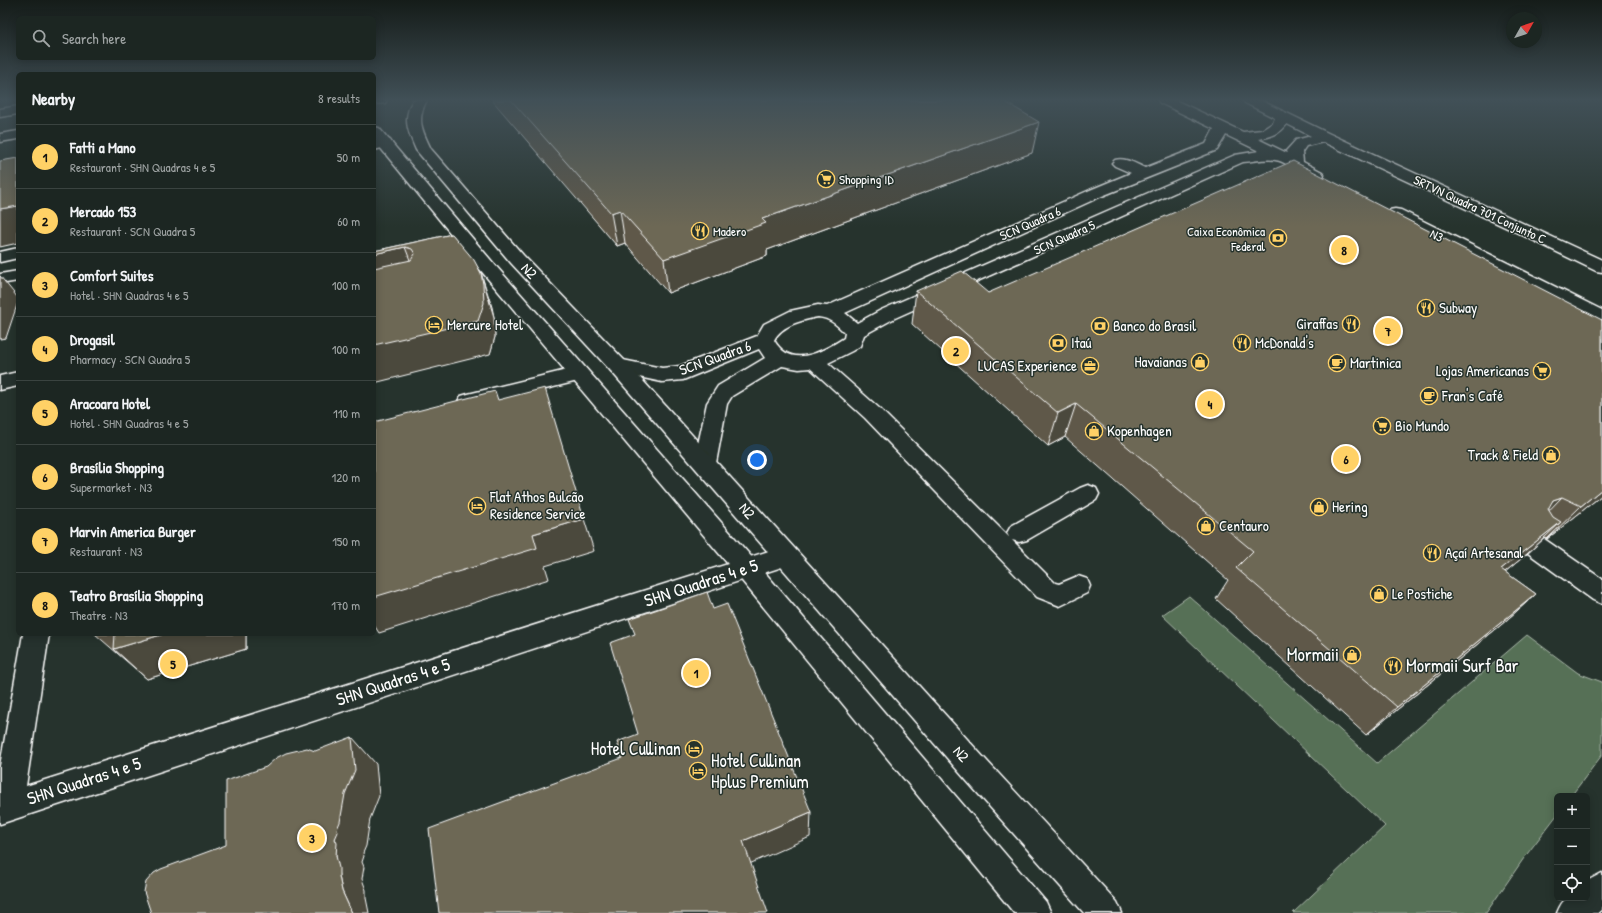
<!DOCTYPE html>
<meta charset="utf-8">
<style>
body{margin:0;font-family:"Patrick Hand",sans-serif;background:#29322f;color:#f1f3f6}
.controls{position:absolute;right:12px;bottom:12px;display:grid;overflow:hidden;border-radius:6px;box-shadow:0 2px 10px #0003}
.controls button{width:36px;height:36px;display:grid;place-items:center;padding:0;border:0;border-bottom:1px solid #3a4340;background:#1c2622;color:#f1f3f6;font:20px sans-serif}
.compass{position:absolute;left:1506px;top:12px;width:36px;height:36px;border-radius:50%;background:#1c2622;box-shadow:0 2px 10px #0003;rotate:50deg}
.you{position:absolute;left:757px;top:460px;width:14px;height:14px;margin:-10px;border:3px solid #fff;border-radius:50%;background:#1a73e8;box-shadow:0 0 0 6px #1a73e833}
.badge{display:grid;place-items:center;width:26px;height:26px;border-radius:50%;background:#ffd166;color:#111;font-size:13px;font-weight:700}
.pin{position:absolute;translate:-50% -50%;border:2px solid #fff;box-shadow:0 1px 4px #0006}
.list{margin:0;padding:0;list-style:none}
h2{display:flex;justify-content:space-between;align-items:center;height:52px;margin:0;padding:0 16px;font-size:17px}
h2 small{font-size:13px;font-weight:400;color:#a0a5a5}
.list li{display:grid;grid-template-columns:26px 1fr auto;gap:12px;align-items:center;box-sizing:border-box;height:64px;padding:0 16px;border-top:1px solid #3a4340}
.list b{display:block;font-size:15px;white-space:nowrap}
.list p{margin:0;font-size:13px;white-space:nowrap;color:#a0a5a5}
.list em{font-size:13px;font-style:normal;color:#a0a5a5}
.icon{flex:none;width:22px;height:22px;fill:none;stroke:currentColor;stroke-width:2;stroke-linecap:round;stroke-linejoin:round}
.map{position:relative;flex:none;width:1602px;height:913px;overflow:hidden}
.search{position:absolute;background:#1c2622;box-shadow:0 2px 10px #0003;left:16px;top:16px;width:360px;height:44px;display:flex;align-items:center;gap:10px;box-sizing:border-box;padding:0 14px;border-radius:6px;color:#a0a5a5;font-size:15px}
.panel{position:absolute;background:#1c2622;box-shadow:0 2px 10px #0003;left:16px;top:72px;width:360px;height:564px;border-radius:6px}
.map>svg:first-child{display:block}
</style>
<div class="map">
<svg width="1602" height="913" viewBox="0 0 1602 913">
<rect width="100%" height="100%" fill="#26332d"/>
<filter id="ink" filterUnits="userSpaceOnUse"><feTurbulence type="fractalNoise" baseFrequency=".025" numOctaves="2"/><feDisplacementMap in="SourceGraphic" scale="8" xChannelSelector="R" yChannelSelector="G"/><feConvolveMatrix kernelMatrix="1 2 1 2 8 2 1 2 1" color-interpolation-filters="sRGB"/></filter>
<g filter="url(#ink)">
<path fill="#567056" stroke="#aab8aa" d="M1189 596 1377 763 1527 635 1578 673 1602 682V755L1571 796H1557V815L1524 858 1486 913H1293L1385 826 1162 615Z"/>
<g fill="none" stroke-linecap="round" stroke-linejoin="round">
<defs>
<path id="minor" d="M1158 100H1175L1243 132 1262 130 1273 123 1275 118 1245 103 1243 100H1260L1330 134 1602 260V272L1596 271 1520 234 1323 142 1306 146 1302 152 1303 162 1322 172 1324 175 1322 178C1310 181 1301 172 1291 169 1280 154 1259 161 1243 162L895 318 864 335 860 346 852 351 828 363 879 408 1009 537 1007 533 1011 526 1080 488 1088 485 1096 488 1099 494 1096 500 1027 540 1019 542 1012 540 1055 583 1059 584 1078 576 1087 579 1090 586 1087 593 1060 606 1037 597 865 418 810 368 799 369 782 366 732 396 727 404 716 463 713 469 705 471 697 469 694 463 707 403 718 386 765 358 759 349 683 380 662 382 611 371 608 366 611 361 618 359 662 368 680 366 757 336 764 324 790 311 818 305 827 306 1090 190 1131 173 1115 166 1112 163 1115 160C1125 157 1136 164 1145 168L1206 144 1214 129 1160 103ZM1287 124 1311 136 1296 140 1286 151 1287 153 1258 139C1271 137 1280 134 1287 124ZM1226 135 1259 151 1235 155 881 310 857 323 845 313 1102 196 1217 150ZM818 317C830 318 837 325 845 333L844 338C822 352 791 370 774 340 782 325 802 320 818 317Z
M385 139 390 140 392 143 390 146 374 150V140Z
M1395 209 1401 210 1602 310V324L1595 322 1389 218 1387 214 1389 210Z
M18 248V258L0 262V252Z
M18 271V281L0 284V274Z
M579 367 586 369 589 374 586 379 468 408 461 406 458 401 461 396 468 394Z
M18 372V386L0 390V376Z
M1529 531 1537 534 1602 579V604L1593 600 1521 548 1517 541 1521 534Z
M785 546 794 549 797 556 794 563 0 824V766L23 634H49L26 786Z"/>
<path id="major" d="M374 100H387L385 103 374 104Z
M413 100H427C416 120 422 130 431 149L523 255 625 361 986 760 1117 902 1122 913H1084L966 780 611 371 511 263 416 150C408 131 402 119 413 100Z
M18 106V114L0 117V109Z
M374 127 379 128 495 265 756 562 1046 902 1051 913H1014L738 576 483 273 374 140Z
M18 131V139L0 142V134Z
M1602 873V910L1598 913H1557C1565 894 1568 898 1587 898V881Z"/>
</defs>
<use href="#minor" stroke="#fff" stroke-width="3"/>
<use href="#major" stroke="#fff" stroke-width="3"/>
<use href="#minor" fill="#26332d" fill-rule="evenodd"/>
<use href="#major" fill="#26332d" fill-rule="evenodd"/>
</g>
<path fill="#5e5949" stroke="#fff" d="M492 100H1002L1032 153 767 250V256L668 293 625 243 617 246Z
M452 234 481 273 492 307 494 317 495 337 490 354 374 251Z
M916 291 988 293 1602 320V495L1547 539 1545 538 1527 554 1505 572 1536 594 1501 625 1366 735 1216 599 1228 580 1065 437 1048 446 912 324Z
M95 634H247L246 635V649L147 679Z"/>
<path fill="#4c493c" stroke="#fff" d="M1039 122 1032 153 767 250V256L668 293 664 259 762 219Z
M18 206V243L0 247V209Z
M620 210 625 243 617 246 611 213Z
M405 247 418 281 374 290V254Z
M481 273 494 317 495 337 490 354 374 383V345Z
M0 276 18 298V302L6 338 0 339Z
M1076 404 1065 437 1048 446 1058 413Z
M1602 489V495L1547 539 1581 506Z
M1562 497 1530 530 1553 500Z
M584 519 594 551 545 566 549 579 379 633 374 625V597L533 534Z
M1561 522 1527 554 1469 601 1501 569Z
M1536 594 1501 625 1366 735 1397 707Z
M164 634H247L246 635V649L147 679 114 649Z
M352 737 376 764 379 796 370 819 366 846 363 853 364 856 362 862 364 867 362 879 366 890V898L369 913H352L342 891 339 876 336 856 335 839Z
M811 812 810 837 747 865 743 841Z"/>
<path fill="#6d6855" stroke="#fff" d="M511 100H1002L1039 122 762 219 766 223 664 259 620 210 611 213Z
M18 158V206L0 209V161Z
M1293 161 1602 320V489L1581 506 1562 497 1553 500 1548 509 1553 517 1561 522 1501 569 1536 594 1397 707 1236 568 1253 551 1076 404 1058 413 916 291 962 271 988 293Z
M452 234 474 260 481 273 483 284 484 303 478 321 374 345V268L411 260 415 254 412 249 405 247 374 254V251Z
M545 388 584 519 533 534 537 548 374 597V422L495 391 498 400Z
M707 592 713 609 727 604 811 812 743 841 768 913H439L429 829 622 758 617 742 638 734 610 643 635 634 629 619Z
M115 634H164L114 649Z
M352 737 355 770 345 794 340 822 337 829 338 832 335 839 337 843 336 856 339 868V876L342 891 352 913H151L144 892 146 882 154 873 161 869 226 845V781L266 767 276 758 286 753 307 748 315 751Z"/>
</g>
<linearGradient id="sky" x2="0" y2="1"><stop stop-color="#151c19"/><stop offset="0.44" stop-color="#415057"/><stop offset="1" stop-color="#415057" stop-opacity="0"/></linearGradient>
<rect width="1602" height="227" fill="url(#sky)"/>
<defs>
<symbol id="supermarket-ring" viewBox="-11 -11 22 22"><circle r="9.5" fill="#26332d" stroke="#ffd166" stroke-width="1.5"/><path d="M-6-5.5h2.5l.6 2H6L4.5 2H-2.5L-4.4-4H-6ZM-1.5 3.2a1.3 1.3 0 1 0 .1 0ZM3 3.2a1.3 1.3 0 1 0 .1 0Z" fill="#ffd166"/></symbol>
<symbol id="restaurant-ring" viewBox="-11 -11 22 22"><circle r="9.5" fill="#26332d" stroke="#ffd166" stroke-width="1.5"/><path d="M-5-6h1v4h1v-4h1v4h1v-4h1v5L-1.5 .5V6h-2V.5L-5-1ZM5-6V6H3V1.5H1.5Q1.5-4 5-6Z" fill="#ffd166"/></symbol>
<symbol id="bank-ring" viewBox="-11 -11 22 22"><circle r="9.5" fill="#26332d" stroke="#ffd166" stroke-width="1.5"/><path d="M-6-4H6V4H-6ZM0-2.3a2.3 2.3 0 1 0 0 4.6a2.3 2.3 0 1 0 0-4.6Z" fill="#ffd166"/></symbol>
<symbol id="hotel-ring" viewBox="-11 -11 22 22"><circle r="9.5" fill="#26332d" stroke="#ffd166" stroke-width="1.5"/><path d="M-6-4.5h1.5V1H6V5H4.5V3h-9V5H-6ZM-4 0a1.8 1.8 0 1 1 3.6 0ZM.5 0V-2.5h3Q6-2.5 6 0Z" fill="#ffd166"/></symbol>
<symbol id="shop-ring" viewBox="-11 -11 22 22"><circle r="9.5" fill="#26332d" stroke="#ffd166" stroke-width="1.5"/><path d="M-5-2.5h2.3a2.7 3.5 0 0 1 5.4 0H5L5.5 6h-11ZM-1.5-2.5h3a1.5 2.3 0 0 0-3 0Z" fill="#ffd166"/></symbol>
<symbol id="cafe-ring" viewBox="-11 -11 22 22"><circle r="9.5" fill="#26332d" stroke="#ffd166" stroke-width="1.5"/><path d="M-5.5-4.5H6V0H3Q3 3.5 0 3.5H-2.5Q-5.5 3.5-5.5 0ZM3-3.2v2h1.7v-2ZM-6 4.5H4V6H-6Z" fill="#ffd166"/></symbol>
<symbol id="office-ring" viewBox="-11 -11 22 22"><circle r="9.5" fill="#26332d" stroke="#ffd166" stroke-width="1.5"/><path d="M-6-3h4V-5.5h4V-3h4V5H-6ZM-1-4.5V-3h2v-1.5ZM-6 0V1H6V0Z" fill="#ffd166"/></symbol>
</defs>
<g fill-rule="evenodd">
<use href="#supermarket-ring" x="816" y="169" width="20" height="20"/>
<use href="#restaurant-ring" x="690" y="221" width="20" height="20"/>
<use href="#bank-ring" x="1268" y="228" width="20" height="20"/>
<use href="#restaurant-ring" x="1416" y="298" width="20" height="20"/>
<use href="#restaurant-ring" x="1341" y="314" width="20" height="20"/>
<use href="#hotel-ring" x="424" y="315" width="20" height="20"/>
<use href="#bank-ring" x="1090" y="316" width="20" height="20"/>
<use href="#bank-ring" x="1048" y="333" width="20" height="20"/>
<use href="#restaurant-ring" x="1232" y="333" width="20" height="20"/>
<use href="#shop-ring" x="1190" y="352" width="20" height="20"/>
<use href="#cafe-ring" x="1327" y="353" width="20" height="20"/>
<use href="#office-ring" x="1080" y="356" width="20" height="20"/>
<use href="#supermarket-ring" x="1532" y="361" width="20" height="20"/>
<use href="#cafe-ring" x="1419" y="386" width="20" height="20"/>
<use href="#supermarket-ring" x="1372" y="416" width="20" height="20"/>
<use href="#shop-ring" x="1084" y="421" width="20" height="20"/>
<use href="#shop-ring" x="1541" y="445" width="20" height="20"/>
<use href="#hotel-ring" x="467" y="496" width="20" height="20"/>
<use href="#shop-ring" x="1309" y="497" width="20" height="20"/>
<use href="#shop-ring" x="1196" y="516" width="20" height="20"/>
<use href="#restaurant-ring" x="1422" y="543" width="20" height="20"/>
<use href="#shop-ring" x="1369" y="584" width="20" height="20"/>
<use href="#shop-ring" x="1342" y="645" width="20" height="20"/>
<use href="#restaurant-ring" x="1383" y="656" width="20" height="20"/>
<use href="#hotel-ring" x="684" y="739" width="20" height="20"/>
<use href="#hotel-ring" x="688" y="761" width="20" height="20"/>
</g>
<g text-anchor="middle" stroke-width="3" stroke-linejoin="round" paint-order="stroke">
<g font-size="13" fill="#fff" stroke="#26332d" text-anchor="start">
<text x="839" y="184">Shopping ID</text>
<text x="713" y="236">Madero</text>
<text x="1265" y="236" text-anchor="end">Caixa Econômica<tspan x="1265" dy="15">Federal</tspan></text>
</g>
<g font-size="13" fill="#fff" stroke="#26332d">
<text transform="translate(1480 209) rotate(25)" y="5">SRTVN Quadra 701 Conjunto C</text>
<text transform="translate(1030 223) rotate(-24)" y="5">SCN Quadra 6</text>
<text transform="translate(1437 235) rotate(26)" y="5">N3</text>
<text transform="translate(1064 237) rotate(-24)" y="5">SCN Quadra 5</text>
</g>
<g font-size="15" fill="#fff" stroke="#26332d">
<text transform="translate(529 271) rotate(47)" y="5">N2</text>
<text transform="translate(715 358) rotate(-20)" y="5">SCN Quadra 6</text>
<text transform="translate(747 511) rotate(49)" y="5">N2</text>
<text transform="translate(961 754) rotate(48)" y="5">N2</text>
</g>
<g font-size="15" fill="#fff" stroke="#26332d" text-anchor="start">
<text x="1439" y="313">Subway</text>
<text x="1338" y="329" text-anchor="end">Giraffas</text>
<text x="447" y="330">Mercure Hotel</text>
<text x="1113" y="331">Banco do Brasil</text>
<text x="1071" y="348">Itaú</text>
<text x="1255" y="348">McDonald's</text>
<text x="1187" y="367" text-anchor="end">Havaianas</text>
<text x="1350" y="368">Martinica</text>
<text x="1077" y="371" text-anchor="end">LUCAS Experience</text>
<text x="1529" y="376" text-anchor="end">Lojas Americanas</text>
<text x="1442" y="401">Fran's Café</text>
<text x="1395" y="431">Bio Mundo</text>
<text x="1107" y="436">Kopenhagen</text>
<text x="1538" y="460" text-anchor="end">Track &amp; Field</text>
<text x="490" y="502">Flat Athos Bulcão<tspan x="490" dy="17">Residence Service</tspan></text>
<text x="1332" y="512">Hering</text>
<text x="1219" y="531">Centauro</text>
<text x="1445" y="558">Açaí Artesanal</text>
<text x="1392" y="599">Le Postiche</text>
</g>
<g font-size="18" fill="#fff" stroke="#26332d">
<text transform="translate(701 583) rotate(-18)" y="6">SHN Quadras 4 e 5</text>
<text transform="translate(393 682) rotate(-18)" y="6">SHN Quadras 4 e 5</text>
<text transform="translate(84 781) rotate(-18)" y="6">SHN Quadras 4 e 5</text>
</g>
<g font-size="18" fill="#fff" stroke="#26332d" text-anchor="end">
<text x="1339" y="661">Mormaii</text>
<text x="1406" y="672" text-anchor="start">Mormaii Surf Bar</text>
<text x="681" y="755">Hotel Cullinan</text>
<text x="711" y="767" text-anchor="start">Hotel Cullinan<tspan x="711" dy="21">Hplus Premium</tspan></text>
</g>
</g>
</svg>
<div class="controls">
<button>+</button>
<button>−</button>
<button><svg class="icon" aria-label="locate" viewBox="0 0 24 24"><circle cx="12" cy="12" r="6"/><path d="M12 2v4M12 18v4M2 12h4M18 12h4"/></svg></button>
</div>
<svg class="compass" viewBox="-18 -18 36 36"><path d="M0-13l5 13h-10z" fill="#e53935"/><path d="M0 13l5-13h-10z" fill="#a0a5a5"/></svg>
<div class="you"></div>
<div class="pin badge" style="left:696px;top:673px">1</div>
<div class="pin badge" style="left:956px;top:351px">2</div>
<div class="pin badge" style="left:312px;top:838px">3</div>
<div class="pin badge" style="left:1210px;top:404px">4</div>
<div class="pin badge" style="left:173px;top:664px">5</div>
<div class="pin badge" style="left:1346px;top:459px">6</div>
<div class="pin badge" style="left:1388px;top:331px">7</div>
<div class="pin badge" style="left:1344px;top:250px">8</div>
<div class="search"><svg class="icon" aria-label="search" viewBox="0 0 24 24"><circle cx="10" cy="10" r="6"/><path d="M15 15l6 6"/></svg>Search here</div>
<section class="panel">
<h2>Nearby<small>8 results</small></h2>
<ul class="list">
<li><span class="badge">1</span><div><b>Fatti a Mano</b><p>Restaurant · SHN Quadras 4 e 5</p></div><em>50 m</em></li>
<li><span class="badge">2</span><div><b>Mercado 153</b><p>Restaurant · SCN Quadra 5</p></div><em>60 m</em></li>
<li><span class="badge">3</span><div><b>Comfort Suites</b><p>Hotel · SHN Quadras 4 e 5</p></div><em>100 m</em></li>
<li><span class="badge">4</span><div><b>Drogasil</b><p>Pharmacy · SCN Quadra 5</p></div><em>100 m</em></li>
<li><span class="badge">5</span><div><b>Aracoara Hotel</b><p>Hotel · SHN Quadras 4 e 5</p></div><em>110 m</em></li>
<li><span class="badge">6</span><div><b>Brasília Shopping</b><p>Supermarket · N3</p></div><em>120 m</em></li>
<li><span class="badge">7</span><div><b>Marvin America Burger</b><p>Restaurant · N3</p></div><em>150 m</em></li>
<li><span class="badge">8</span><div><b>Teatro Brasília Shopping</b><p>Theatre · N3</p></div><em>170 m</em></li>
</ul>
</section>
</div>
